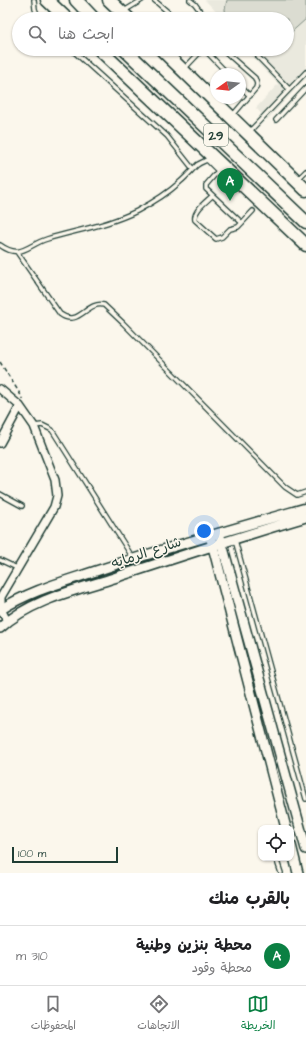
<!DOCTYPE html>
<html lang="ar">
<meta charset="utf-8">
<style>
body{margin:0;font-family:"Architects Daughter","Playpen Sans Arabic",sans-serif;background:#f2f2f2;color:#202124;direction:rtl}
.controls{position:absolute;right:12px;bottom:12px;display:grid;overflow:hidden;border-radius:8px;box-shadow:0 1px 3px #0004}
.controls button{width:36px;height:36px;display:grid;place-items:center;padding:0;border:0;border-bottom:1px solid #e0e0e0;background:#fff;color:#202124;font:20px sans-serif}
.compass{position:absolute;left:210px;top:68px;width:36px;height:36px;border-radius:50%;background:#fff;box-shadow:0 1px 3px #0004;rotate:255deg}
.scale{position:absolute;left:12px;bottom:10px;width:106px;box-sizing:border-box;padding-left:4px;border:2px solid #1f3d34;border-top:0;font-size:11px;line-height:14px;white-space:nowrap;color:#1f3d34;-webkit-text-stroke:3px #fbf7ec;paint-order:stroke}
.you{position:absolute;left:204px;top:531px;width:14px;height:14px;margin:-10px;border:3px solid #fff;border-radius:50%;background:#1a73e8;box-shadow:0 0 0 6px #1a73e833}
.badge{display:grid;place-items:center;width:26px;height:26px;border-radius:50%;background:#0b8043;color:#fff;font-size:13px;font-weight:700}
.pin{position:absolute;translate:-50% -33px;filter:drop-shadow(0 1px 2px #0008)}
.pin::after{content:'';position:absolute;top:21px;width:14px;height:12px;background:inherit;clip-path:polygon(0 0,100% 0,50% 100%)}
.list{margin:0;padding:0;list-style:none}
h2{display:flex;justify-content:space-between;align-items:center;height:52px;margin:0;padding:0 16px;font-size:17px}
h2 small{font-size:13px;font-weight:400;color:#757577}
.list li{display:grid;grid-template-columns:26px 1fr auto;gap:12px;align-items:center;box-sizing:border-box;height:60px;padding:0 16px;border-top:1px solid #e0e0e0}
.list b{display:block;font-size:15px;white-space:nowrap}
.list p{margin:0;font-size:13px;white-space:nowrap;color:#757577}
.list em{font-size:13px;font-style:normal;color:#757577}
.icon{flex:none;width:22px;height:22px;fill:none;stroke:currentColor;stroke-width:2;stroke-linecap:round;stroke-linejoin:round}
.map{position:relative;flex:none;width:306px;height:873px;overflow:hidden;direction:ltr}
.search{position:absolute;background:#fff;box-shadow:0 1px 3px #0004;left:12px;right:12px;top:12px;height:44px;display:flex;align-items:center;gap:10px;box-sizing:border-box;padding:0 14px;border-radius:22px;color:#757577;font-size:15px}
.sheet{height:112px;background:#fff}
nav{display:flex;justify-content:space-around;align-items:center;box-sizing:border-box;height:56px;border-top:1px solid #e0e0e0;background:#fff;font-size:11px;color:#757577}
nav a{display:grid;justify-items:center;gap:2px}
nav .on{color:#0b8043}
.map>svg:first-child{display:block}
</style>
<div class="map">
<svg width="306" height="873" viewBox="0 0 306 873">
<rect width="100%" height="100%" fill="#fbf7ec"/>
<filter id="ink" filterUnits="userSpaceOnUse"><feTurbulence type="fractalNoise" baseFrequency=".025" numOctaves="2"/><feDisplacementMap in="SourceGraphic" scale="8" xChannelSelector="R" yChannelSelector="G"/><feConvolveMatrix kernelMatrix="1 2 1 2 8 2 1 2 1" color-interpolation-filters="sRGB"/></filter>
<g filter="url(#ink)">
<path fill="#eae9de" d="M205 0H306V78L267 120 256 108 278 84 244 49H287V19H223Z"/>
<path fill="#dbdcd1" stroke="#7d8c82" d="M227 0H306V19L287 36V19H226L225 9Z"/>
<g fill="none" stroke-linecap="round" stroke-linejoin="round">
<defs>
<path id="service" d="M34 0 35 9 39 19
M154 0 176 19
M190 0 195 4 206 19
M124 11 142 0
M71 49 167 136 193 169
M204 49 228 74
M222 49 255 78 257 84 256 88 233 115
M258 57 289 89
M185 68 203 49
M240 86 250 96
M276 120 306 88
M249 132 306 72
M207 160 218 171 206 185V189L242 223
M297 180 306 171
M212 196C206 202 193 211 195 220L216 239 222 237 230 229 238 227 253 211
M0 245C21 260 27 245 47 239 77 230 109 225 137 211 152 203 167 194 180 182 186 177 191 171 197 165 201 162 206 161 210 158
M17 252 60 314C79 328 86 301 104 305L123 323 285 487 297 495 306 492
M34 426 42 425 52 430 133 558
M0 494 22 506
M235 540 306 799
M0 560 17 568
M276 858 281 873"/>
<path id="minor" d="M0 389 20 406 34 426 55 480 57 496 54 507 1 597V609L7 621
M0 443 20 406"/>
<path id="tertiary" d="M219 533 306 849
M211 539 286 828
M0 610C29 591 63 582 96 571 165 548 236 528 306 508
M0 628C30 600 76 590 114 578 178 557 241 536 306 517
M291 845 298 873"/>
<path id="primary" d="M47 0 67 19
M99 49 306 245"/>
<path id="trunk" d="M76 0 94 19
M109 0 129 19
M124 49 306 222
M161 49 306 190"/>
</defs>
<use href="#service" stroke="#1f3d34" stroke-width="6"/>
<use href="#minor" stroke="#1f3d34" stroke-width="10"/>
<use href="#tertiary" stroke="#1f3d34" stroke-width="12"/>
<use href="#primary" stroke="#1f3d34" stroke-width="15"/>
<use href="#trunk" stroke="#1f3d34" stroke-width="15"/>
<path stroke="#1f3d34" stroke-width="1.5" stroke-dasharray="4 3" stroke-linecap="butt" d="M0 362 22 397V400"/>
<use href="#service" stroke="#fbf7ec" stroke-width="3.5"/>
<use href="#minor" stroke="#fbf7ec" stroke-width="7"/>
<use href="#tertiary" stroke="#fbf7ec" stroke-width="9"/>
<use href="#primary" stroke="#fbf7ec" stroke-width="12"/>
<use href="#trunk" stroke="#fbf7ec" stroke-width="12"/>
</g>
</g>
<g text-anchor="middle" stroke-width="3" stroke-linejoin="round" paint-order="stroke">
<rect fill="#fbf7ec" stroke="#61756b" stroke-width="1" x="204" y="124" width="24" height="22" rx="3"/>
<g font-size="13" font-weight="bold" fill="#1f3d34">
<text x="216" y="140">29</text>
</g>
<g font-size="14" fill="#1f3d34" stroke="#fbf7ec">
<text transform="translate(146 552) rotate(-18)" y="5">شارع الرمايه</text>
</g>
</g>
</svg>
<div class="controls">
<button><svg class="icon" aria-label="locate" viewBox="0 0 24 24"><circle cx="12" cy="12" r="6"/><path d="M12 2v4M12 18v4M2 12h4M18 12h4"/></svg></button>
</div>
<svg class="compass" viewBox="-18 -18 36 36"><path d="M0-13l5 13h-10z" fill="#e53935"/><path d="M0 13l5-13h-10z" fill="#757577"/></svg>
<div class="scale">100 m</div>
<div class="you"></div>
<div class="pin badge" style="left:230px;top:201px">A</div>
<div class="search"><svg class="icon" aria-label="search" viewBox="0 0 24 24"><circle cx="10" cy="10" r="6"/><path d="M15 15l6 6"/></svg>ابحث هنا</div>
</div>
<section class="sheet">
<h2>بالقرب منك<small></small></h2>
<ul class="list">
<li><span class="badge">A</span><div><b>محطة بنزين وطنية</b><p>محطة وقود</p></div><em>310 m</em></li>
</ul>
</section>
<nav>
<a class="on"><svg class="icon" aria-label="map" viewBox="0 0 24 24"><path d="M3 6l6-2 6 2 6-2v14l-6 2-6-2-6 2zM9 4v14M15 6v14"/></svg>الخريطة</a>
<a><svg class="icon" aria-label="directions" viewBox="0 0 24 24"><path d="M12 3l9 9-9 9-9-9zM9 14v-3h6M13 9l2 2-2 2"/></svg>الاتجاهات</a>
<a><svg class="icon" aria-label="saved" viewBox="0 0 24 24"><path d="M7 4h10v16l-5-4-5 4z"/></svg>المحفوظات</a>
</nav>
